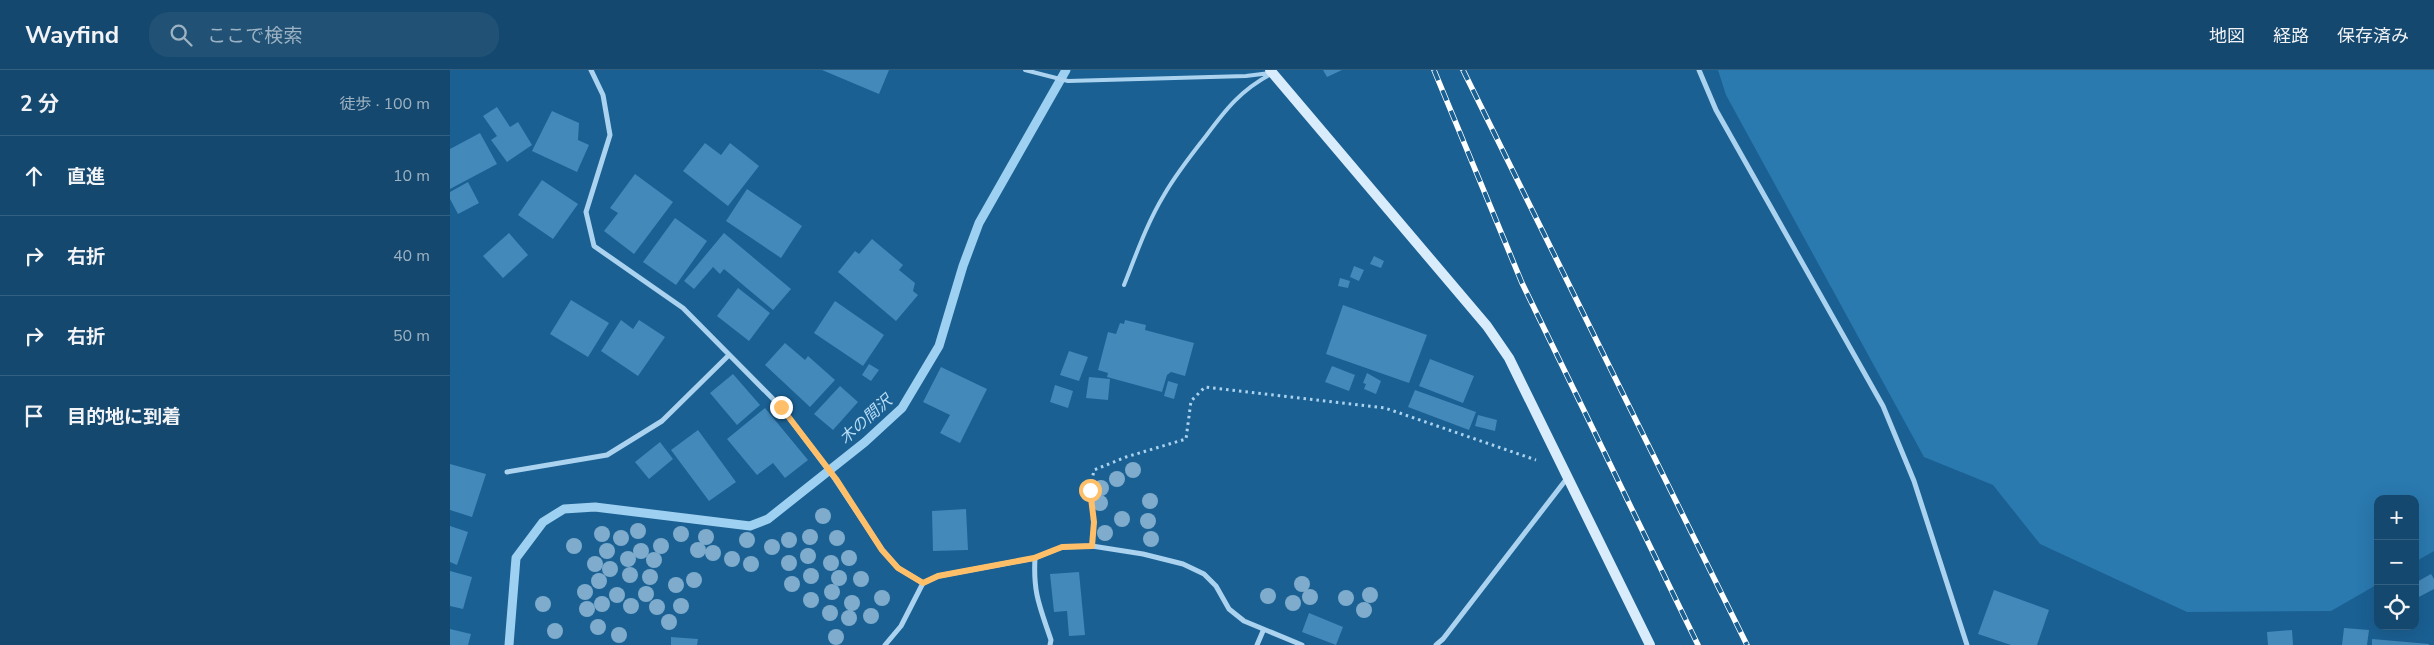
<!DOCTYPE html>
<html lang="ja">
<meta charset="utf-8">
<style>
body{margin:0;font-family:"Nunito Sans","Noto Sans JP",sans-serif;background:#215276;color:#f1f3f6}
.controls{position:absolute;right:15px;bottom:15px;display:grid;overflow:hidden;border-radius:10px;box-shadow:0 5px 20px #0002}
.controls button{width:45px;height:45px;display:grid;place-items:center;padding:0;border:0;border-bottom:1px solid #336081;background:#14486e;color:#f1f3f6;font:25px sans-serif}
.stop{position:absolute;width:15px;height:15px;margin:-11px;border:4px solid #ffbf69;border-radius:50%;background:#fff}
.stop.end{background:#ffbf69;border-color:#fff;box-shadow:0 1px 5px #0008}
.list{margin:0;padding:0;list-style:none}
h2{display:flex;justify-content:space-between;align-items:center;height:65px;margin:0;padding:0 20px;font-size:21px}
h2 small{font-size:16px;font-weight:400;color:#9db2c2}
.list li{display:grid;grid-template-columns:32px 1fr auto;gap:15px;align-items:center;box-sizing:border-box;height:80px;padding:0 20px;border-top:1px solid #336081}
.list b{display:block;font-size:19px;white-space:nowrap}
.list em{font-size:16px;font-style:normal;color:#9db2c2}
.icon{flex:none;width:28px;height:28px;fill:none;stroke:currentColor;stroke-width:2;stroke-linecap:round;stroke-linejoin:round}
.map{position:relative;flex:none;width:1984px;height:575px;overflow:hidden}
header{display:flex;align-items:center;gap:30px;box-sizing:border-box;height:70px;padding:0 25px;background:#14486e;border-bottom:1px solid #336081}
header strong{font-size:24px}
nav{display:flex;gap:28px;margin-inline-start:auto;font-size:18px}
.search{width:350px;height:45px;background:#215276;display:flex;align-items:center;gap:12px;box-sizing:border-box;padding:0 18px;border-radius:20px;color:#9db2c2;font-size:19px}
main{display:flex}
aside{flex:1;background:#14486e}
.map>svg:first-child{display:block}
</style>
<header>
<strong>Wayfind</strong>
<div class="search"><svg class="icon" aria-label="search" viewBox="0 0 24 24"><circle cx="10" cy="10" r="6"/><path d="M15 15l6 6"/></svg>ここで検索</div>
<nav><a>地図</a><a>経路</a><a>保存済み</a></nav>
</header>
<main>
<aside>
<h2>2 分<small>徒歩 · 100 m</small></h2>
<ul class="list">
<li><svg class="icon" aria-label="ahead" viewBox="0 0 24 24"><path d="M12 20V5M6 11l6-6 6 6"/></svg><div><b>直進</b></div><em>10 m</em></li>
<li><svg class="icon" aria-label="right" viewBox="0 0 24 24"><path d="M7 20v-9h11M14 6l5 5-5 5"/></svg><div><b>右折</b></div><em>40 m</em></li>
<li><svg class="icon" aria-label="right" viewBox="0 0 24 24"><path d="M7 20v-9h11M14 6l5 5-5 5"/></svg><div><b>右折</b></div><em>50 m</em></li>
<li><svg class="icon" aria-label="arrive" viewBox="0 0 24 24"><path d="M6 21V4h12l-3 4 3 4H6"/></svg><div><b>目的地に到着</b></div></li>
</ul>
</aside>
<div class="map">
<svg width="1984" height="575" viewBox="0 0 1984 575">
<rect width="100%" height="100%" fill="#1a6093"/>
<path fill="#2a79af" d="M1268 0H1984V481L1965 492V429H1928V514L1881 541 1737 542 1590 474 1543 415 1474 387 1276 25Z"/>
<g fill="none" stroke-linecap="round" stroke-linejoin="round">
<path stroke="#9ed0f1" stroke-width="9" d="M59 575 66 488 93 452 114 439 145 437 300 456 318 449 415 372 452 338 489 276 513 196 529 153 616 0"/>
</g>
<path fill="#4389ba" d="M372 0H439L429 24Z
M873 0H892L877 7Z
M47 37 60 57 68 52 82 75 57 92 41 70 47 66 33 46Z
M102 41 129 53 128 70 139 75 127 102 82 81Z
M30 63 47 94 0 119V79Z
M255 73 271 85 280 73 309 96 278 136 233 101Z
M185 104 223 132 184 184 154 161 168 143 160 138Z
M92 110 128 134 103 169 68 145Z
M18 112 29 133 8 144 0 129V122Z
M297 119 352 156 331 188 276 151Z
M225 148 257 171 226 215 193 192Z
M59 163 78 185 53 208 33 186Z
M274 163 341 219 323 240 274 199 270 204 263 197 244 219 234 211Z
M422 169 453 195 449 200 465 213 463 221 468 225 446 251 388 202 405 181 409 184Z
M924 186 934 191 931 198 920 194Z
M904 196 914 200 909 211 900 207Z
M890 208 900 211 898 218 888 216Z
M288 218 320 243 299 271 267 246Z
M121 230 159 253 138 287 100 264Z
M385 231 434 265 413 296 364 263Z
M893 235 977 265 959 313 876 284Z
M171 250 183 259 189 250 215 267 188 306 151 281Z
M675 250 696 255 695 260 744 273 735 306 721 302 717 305 712 322 657 307 658 303 648 300 658 262 666 264 670 253 674 254Z
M335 273 355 290 358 286 385 310 360 337 315 295Z
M619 281 638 287 629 311 610 305Z
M980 289 1024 306 1013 333 969 316Z
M419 294 429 300 421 311 412 305Z
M882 296 905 305 899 321 875 312Z
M491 297 537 319 510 373 490 363 500 345 473 332Z
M917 303 931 311 926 324 914 319 916 314 913 313Z
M283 304 310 335 287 355 260 323Z
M639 307 660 309 658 330 636 328Z
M718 311 728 314 724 329 714 326Z
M605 315 623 321 618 338 600 332Z
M390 316 408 332 383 360 364 344Z
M965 320 1026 342 1019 360 958 337Z
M315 338 358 390 335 408 323 393 307 405 277 369Z
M1028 345 1047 350 1045 361 1025 356Z
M248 360 286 412 259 431 221 380Z
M210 372 223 389 199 409 185 392Z
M0 394 36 404 22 447 0 440Z
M516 439 518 480 483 481 482 441Z
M0 456 18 462 7 495 0 492Z
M0 501 22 507 13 539 0 536Z
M629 502 635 565 619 566 617 541 604 542 600 504Z
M1981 504 1984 509V519L1965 529V513Z
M1544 520 1599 540 1587 575H1561L1528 564Z
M859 543 893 557 886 575 852 562Z
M1894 558 1919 560 1917 575H1892Z
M0 559 21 564 18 575H0Z
M1842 560 1843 575H1818L1817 562Z
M221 567 248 569 247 575H221Z
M1922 569 1979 574V575H1922Z"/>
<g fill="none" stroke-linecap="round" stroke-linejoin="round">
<path stroke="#abd3ef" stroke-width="3" stroke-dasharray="2.5 4" stroke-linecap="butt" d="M643 457 640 420 644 400 676 387 736 369 741 331 755 317 935 338 1086 390"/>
<path stroke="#abd3ef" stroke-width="4" d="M575 0 618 11 796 6 820 3
M674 215C686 185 697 153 714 125 726 104 741 85 756 66 776 39 791 20 821 4"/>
<path stroke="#abd3ef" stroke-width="5" d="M141 0 153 25 160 65 136 142 144 176 233 238 331 337 385 409 432 480 448 498 473 513 488 506 585 488 612 477 642 476 693 484 733 494 754 504 766 516 779 539 794 551 852 575
M1249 0 1266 40 1433 336 1464 411 1517 575
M57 402 157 385 212 351 279 285
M585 488C583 524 590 537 601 570L600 575
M435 575 451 556 473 513
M807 575 813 561
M986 575 993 569 1118 407"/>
<path stroke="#d9ecfb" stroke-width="10" d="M820 0 1037 256 1059 288 1200 575"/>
<defs>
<path id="rail" d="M984 0 1072 213 1248 575
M1013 0 1297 575"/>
</defs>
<use href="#rail" stroke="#fff" stroke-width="5.5"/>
<use href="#rail" stroke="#1a6093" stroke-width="4" stroke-dasharray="11" stroke-linecap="butt"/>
</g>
<g fill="#7faccc">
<circle cx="683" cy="400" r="8"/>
<circle cx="667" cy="409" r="8"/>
<circle cx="651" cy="418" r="8"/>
<circle cx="700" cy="431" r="8"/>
<circle cx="650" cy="433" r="8"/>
<circle cx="373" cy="446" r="8"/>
<circle cx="672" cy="449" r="8"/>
<circle cx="698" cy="451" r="8"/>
<circle cx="188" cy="461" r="8"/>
<circle cx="655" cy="463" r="8"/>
<circle cx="152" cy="464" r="8"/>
<circle cx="231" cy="464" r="8"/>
<circle cx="256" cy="467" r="8"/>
<circle cx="360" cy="467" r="8"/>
<circle cx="171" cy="468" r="8"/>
<circle cx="387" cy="468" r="8"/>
<circle cx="701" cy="469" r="8"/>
<circle cx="297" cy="470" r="8"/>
<circle cx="339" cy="470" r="8"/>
<circle cx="124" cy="476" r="8"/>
<circle cx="211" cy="476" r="8"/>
<circle cx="322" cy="477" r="8"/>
<circle cx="248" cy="480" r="8"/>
<circle cx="157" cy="481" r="8"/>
<circle cx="191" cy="481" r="8"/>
<circle cx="263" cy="483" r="8"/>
<circle cx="358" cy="486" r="8"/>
<circle cx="399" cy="488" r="8"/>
<circle cx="178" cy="489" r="8"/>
<circle cx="282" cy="489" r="8"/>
<circle cx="204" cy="490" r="8"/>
<circle cx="339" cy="493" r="8"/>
<circle cx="381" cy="493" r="8"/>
<circle cx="145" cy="494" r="8"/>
<circle cx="301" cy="494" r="8"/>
<circle cx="160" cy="499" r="8"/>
<circle cx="180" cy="505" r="8"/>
<circle cx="361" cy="506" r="8"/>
<circle cx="200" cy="507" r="8"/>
<circle cx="389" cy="508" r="8"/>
<circle cx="411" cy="509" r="8"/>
<circle cx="244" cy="510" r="8"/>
<circle cx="149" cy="511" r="8"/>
<circle cx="342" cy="514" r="8"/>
<circle cx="852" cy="514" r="8"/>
<circle cx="226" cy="515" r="8"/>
<circle cx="135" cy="522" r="8"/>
<circle cx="382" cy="522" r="8"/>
<circle cx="196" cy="524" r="8"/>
<circle cx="167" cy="525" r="8"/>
<circle cx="920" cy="525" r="8"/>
<circle cx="818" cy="526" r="8"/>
<circle cx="860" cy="527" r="8"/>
<circle cx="432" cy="528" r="8"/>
<circle cx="896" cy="528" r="8"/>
<circle cx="361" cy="530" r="8"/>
<circle cx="402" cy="533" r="8"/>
<circle cx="843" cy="533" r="8"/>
<circle cx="93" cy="534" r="8"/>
<circle cx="152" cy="534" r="8"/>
<circle cx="181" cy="536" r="8"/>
<circle cx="231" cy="536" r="8"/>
<circle cx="207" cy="537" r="8"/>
<circle cx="137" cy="539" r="8"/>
<circle cx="914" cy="540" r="8"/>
<circle cx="380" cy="543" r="8"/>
<circle cx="421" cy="546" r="8"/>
<circle cx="399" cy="548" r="8"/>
<circle cx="219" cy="552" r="8"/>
<circle cx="148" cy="557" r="8"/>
<circle cx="105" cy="561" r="8"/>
<circle cx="169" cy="565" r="8"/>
<circle cx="386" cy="567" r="8"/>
</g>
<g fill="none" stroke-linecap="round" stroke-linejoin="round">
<path stroke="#ffbf69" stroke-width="6" d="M331 337 386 409 432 480 448 498 473 513 488 506 584 488 612 477 642 476 644 452 640 420"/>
</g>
<g text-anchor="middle" stroke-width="4" stroke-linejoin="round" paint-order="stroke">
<g font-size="16" font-style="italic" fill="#b7ddf6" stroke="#1a6093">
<text transform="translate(415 349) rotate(-42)" y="6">木の間沢</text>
</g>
</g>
</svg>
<div class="controls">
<button>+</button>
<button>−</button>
<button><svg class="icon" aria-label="locate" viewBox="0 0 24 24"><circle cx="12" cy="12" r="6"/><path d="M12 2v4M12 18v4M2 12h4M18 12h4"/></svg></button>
</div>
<div class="stop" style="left:640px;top:420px"></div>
<div class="stop end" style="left:331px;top:337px"></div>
</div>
</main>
